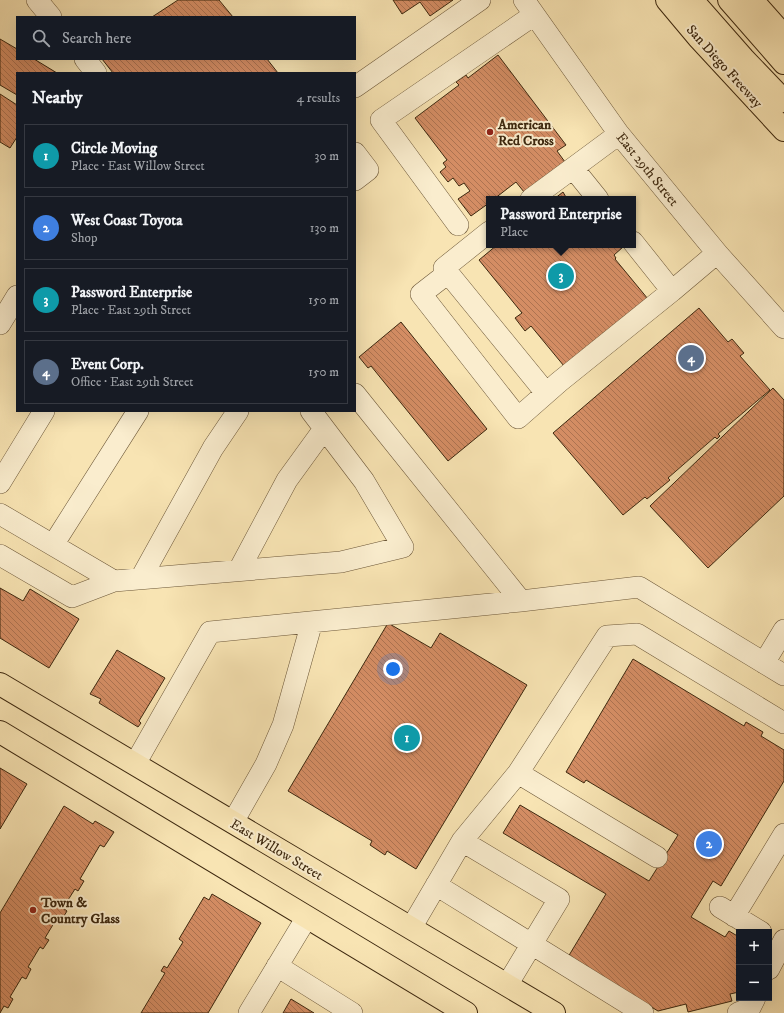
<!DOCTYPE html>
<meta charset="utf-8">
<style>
body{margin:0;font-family:"IM FELL DW Pica",serif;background:#20242c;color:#f1f3f6}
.controls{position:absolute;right:12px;bottom:12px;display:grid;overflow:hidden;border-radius:0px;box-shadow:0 4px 16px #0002}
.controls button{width:36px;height:36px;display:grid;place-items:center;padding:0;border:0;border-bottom:1px solid #363941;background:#171b24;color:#f1f3f6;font:20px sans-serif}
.you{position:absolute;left:393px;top:669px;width:14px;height:14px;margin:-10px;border:3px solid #fff;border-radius:50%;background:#1a73e8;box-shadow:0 0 0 6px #1a73e833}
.badge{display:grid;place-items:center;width:26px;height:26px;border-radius:50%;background:#d93025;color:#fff;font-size:13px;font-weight:700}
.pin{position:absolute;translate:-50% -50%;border:2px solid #fff;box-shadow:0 1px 4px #0006}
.popup{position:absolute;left:486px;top:196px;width:150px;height:52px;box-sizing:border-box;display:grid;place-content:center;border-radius:0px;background:#171b24;filter:drop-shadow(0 1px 3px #0005);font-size:13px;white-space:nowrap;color:#9ea1a6}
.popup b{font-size:15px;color:#f1f3f6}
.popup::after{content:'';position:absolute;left:50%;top:100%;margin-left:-8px;border:8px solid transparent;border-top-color:#171b24}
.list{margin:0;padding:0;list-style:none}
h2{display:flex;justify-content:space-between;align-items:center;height:52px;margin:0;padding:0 16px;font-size:17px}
h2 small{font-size:13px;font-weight:400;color:#9ea1a6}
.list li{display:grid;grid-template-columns:26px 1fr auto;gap:12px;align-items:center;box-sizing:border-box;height:64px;margin:0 8px 8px;padding:0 8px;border:1px solid #363941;border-radius:0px}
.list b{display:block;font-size:15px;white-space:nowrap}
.list p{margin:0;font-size:13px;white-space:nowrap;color:#9ea1a6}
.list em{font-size:13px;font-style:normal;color:#9ea1a6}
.icon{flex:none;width:22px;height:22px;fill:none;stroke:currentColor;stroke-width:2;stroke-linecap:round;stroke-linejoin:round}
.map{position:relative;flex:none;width:784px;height:1013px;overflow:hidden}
.search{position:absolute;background:#171b24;box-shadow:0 4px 16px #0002;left:16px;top:16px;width:340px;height:44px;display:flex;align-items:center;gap:10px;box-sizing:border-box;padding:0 14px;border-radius:0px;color:#9ea1a6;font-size:15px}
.panel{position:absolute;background:#171b24;box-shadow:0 4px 16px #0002;left:16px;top:72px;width:340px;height:340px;border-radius:0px}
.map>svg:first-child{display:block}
</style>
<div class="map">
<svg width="784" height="1013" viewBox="0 0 784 1013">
<defs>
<pattern id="building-back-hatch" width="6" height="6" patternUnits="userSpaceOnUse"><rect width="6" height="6" fill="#d48d64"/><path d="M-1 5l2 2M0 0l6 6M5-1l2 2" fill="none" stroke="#ad7351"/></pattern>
</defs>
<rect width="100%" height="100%" fill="#f8e4b3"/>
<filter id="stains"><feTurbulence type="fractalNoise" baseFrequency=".005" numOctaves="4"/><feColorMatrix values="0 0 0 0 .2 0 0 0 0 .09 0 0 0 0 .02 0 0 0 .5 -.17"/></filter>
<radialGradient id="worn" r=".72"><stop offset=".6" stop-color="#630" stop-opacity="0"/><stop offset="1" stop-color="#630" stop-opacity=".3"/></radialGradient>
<path fill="url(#building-back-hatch)" stroke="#3d280f" d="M178 0H219L233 17H152Z
M393 0H453L430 16 420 2 402 14Z
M0 39 17 49V59H34L57 73H17V95L0 85Z
M498 55 566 145 557 151 568 166 528 197 516 182 494 199H489V203L471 216 458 199 470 191 464 183 459 186 453 178 448 182 440 172 446 167 443 163 447 160 415 118 459 85 456 82 466 75 468 78Z
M102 59H267L278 73H113Z
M0 94 17 105V137L10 148 0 142Z
M563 192 567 199H554Z
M497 245H621L623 247 614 255 616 258 615 259 648 299 564 366 531 326 525 331 515 318 522 313 479 260Z
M699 308 728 342 732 339 744 353 740 356 770 390 718 434 720 436 717 439 715 437 668 478 670 480 647 499 645 497 623 515 553 433Z
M401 322 487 429 448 461 371 366 368 368 359 357Z
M773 388 784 400V496L708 568 650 506Z
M0 588 23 601 30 589 79 619 49 668 0 638Z
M388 623 431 648 440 633 527 685 416 869 387 851 385 855 370 845 372 841 288 791Z
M117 650 165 678 139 721 141 723 138 727 99 703 101 699 90 694Z
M633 659 744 726 746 722 763 732 761 736 784 750V781L721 886 713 881 691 917 725 937 729 931 739 937V992L730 994 732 1001 688 1012 686 1004 658 1011 568 957 606 894 503 833 520 805 649 881 678 835 586 780 584 783 566 772Z
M0 768 27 784 0 829Z
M64 806 93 824 95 821 114 832 104 847 100 845 80 879 84 881 78 891 75 889 63 908 67 911 61 921 57 918 45 938 49 940 43 949 40 947 28 967 31 969 26 979 22 977 10 997 13 999 8 1008 4 1006 0 1013V913Z
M212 894 261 923 208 1013H141L165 973 161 971 164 966 167 968 183 942 179 939 204 897 209 900Z
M291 999 314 1013H283Z"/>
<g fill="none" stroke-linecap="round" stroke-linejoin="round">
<defs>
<path id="minor" d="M37 0 51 17
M524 0 619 134 717 253 784 328
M85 59 96 73
M355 87 480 0
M355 153 368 170 355 180
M531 199 573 168
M598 199 573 168 619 134
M458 225 381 120 534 15
M489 232 444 268 546 393
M633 242 672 291 717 253
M448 273 421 294 518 418 559 382 672 291
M0 324 17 296
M355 394 521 601
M0 483 44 411
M0 514 114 581
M53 545 138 411
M0 555 72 597 114 581 341 562 403 547 364 481 311 411
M239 570 287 480 324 429
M141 578 213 448 238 411
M764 663 784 630
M135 764 210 632 521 601 639 587 784 675
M518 773 607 636 637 634 784 723
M233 822 266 764 283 725 312 622
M462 841 559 899 507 985
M436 885 643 1013
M720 907 761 932
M734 916 784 834
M411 928 462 841 518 773 657 857
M277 966 352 1013
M769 969 784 940
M249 1013 307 917
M738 1013 750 1008 755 998"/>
<path id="major" d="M0 684 554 1013
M0 732 466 1013"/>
<path id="highway" d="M667 0 698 37 784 130
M692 0 743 58 784 101
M729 0 784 63
M752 0 784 36"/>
</defs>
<use href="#minor" stroke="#6c5738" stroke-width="22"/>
<use href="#major" stroke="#3d280f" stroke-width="24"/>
<use href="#highway" stroke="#3d280f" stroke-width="24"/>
<use href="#minor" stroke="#faedce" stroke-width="21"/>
<use href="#major" stroke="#f8e4b3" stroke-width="22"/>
<use href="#highway" stroke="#f8e4b3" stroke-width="22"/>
</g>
<g fill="#8f2418" stroke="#faedce" stroke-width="1.5">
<circle cx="490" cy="132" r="4"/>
<circle cx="33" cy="910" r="4"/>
</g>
<g text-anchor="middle" stroke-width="4" stroke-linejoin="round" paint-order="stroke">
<g font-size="14" fill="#3d280f" stroke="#faedce">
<text transform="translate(725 66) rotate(48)" y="5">San Diego Freeway</text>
<text transform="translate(648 169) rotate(51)" y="5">East 29th Street</text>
<text transform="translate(277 849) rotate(31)" y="5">East Willow Street</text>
</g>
<g font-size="14" font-weight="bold" fill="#3d280f" stroke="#faedce" text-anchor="start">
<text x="498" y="129">American<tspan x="498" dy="16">Red Cross</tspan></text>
<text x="41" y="907">Town &amp;<tspan x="41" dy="16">Country Glass</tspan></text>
</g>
</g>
<rect width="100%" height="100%" filter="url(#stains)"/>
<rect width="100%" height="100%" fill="url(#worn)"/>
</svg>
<div class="controls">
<button>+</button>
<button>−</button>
</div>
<div class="you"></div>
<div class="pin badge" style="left:407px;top:738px;background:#0f9aa8">1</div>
<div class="pin badge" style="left:709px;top:844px;background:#3f7fe0">2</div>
<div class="pin badge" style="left:561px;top:276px;background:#0f9aa8">3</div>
<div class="popup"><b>Password Enterprise</b>Place</div>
<div class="pin badge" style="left:691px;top:358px;background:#5c6f8a">4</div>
<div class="search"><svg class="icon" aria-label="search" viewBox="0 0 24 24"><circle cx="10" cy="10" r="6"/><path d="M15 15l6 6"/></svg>Search here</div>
<section class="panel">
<h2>Nearby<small>4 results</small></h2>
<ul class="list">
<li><span class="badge" style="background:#0f9aa8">1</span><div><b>Circle Moving</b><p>Place · East Willow Street</p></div><em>30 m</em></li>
<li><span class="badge" style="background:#3f7fe0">2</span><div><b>West Coast Toyota</b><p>Shop</p></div><em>130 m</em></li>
<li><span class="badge" style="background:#0f9aa8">3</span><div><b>Password Enterprise</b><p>Place · East 29th Street</p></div><em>150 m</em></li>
<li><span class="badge" style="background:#5c6f8a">4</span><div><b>Event Corp.</b><p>Office · East 29th Street</p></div><em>150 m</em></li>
</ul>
</section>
</div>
